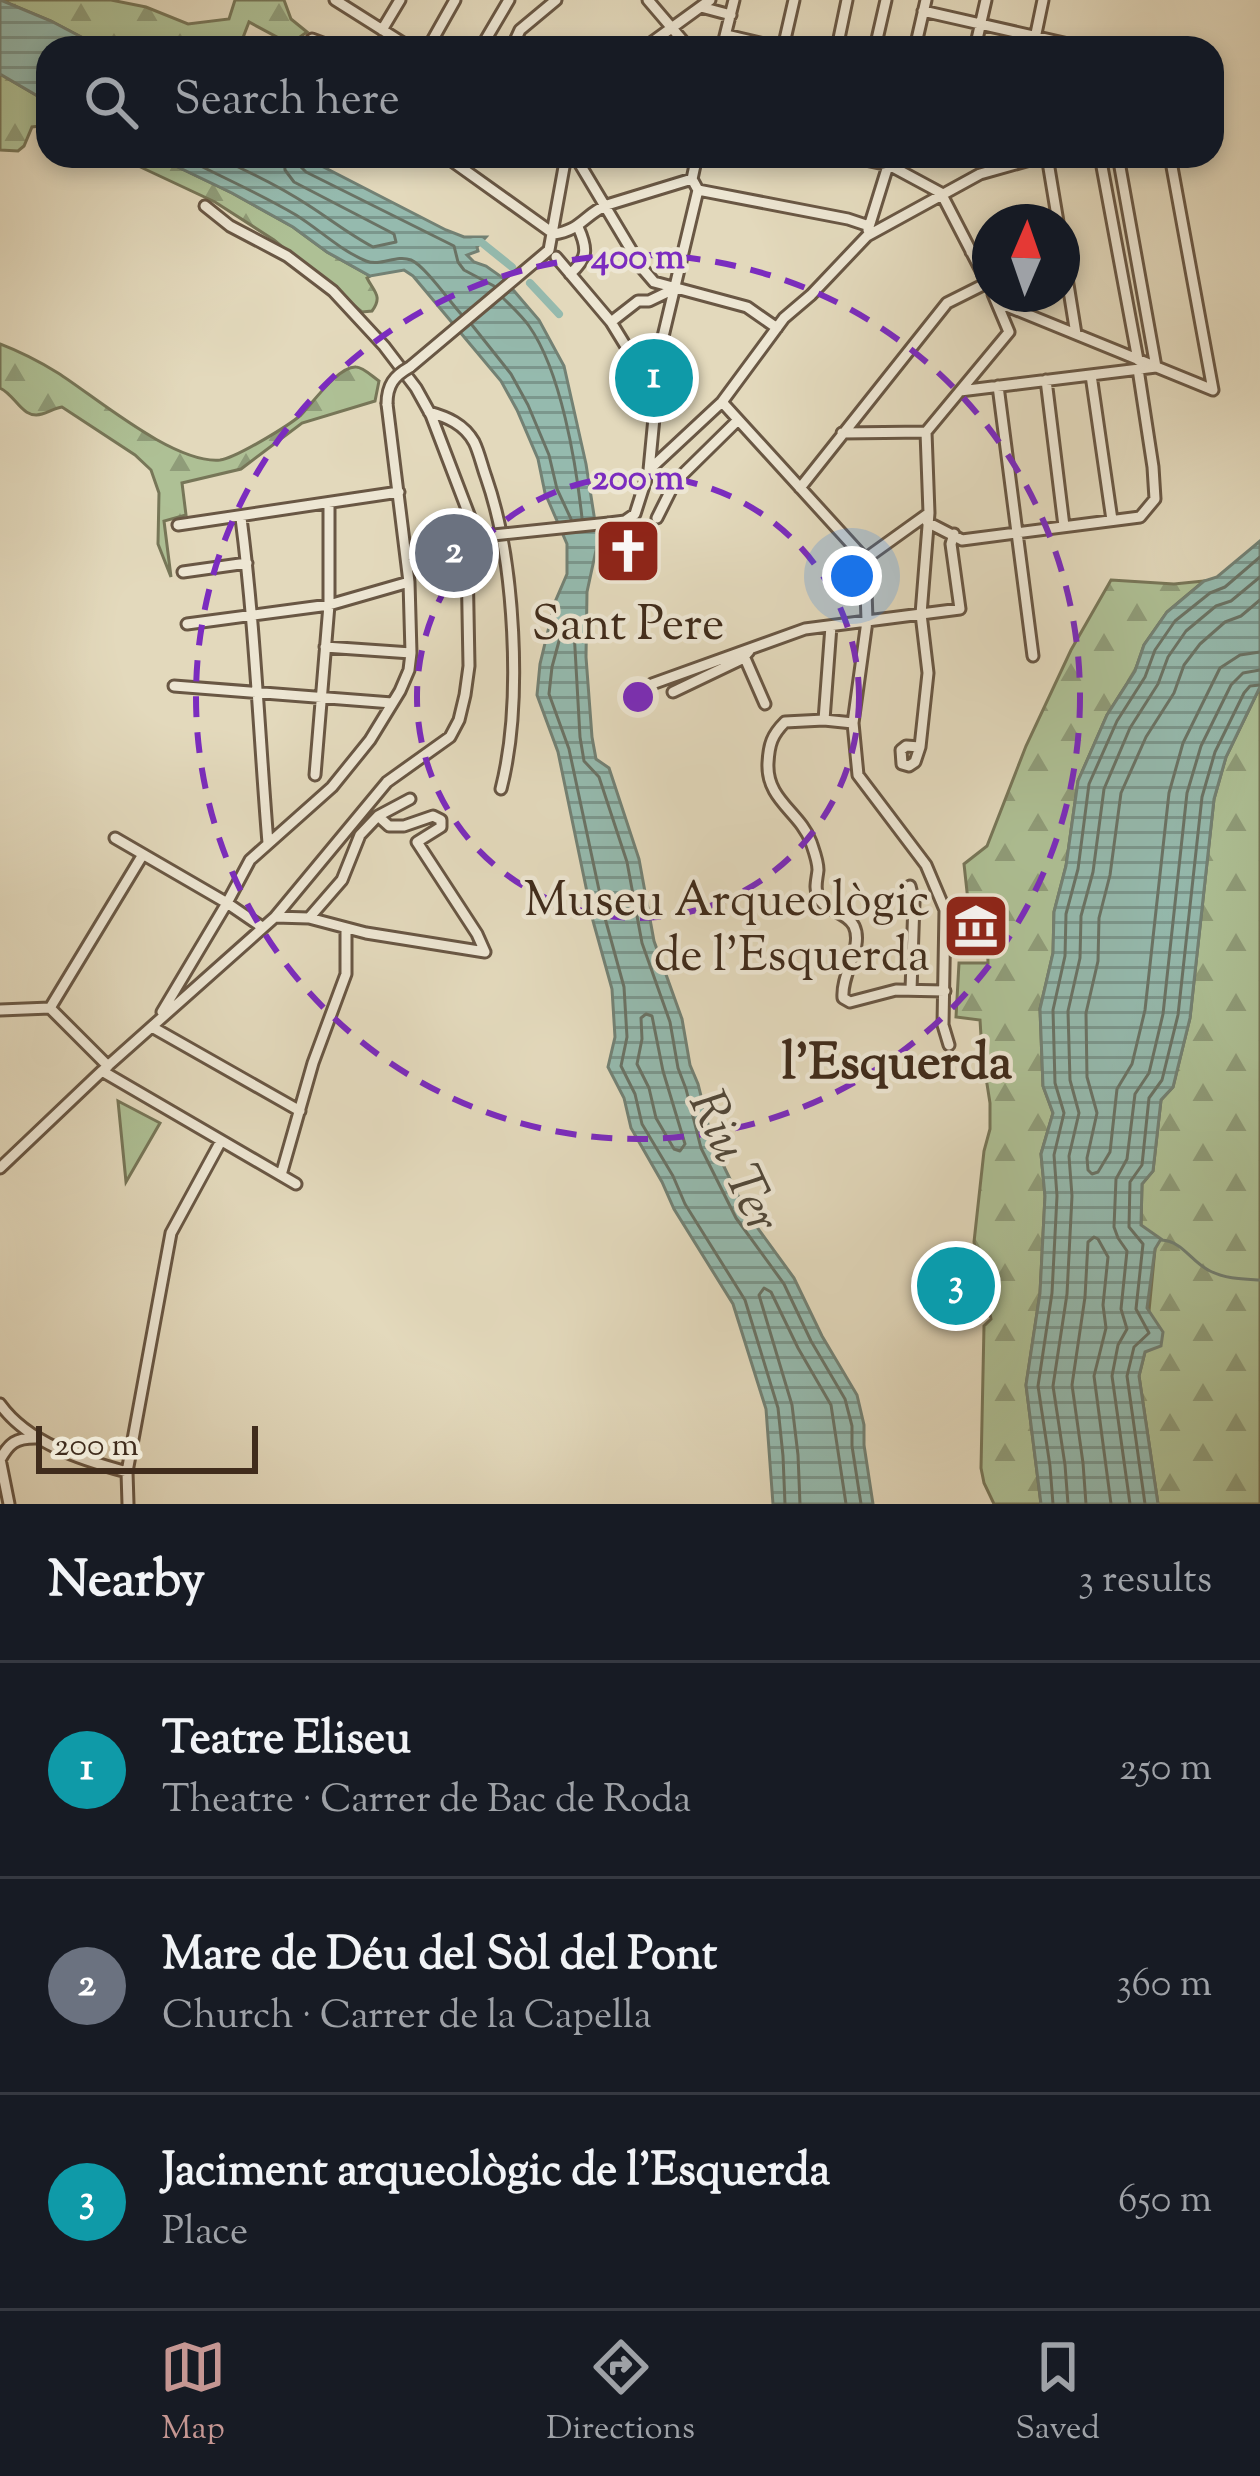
<!DOCTYPE html>
<meta charset="utf-8">
<style>
body{margin:0;font-family:"Sorts Mill Goudy",serif;background:#242831;color:#f1f3f6}
.compass{position:absolute;left:972px;top:204px;width:108px;height:108px;border-radius:50%;background:#171b24;box-shadow:0 6px 18px #0003;rotate:2deg}
.scale{position:absolute;left:36px;bottom:30px;width:222px;box-sizing:border-box;padding-left:12px;border:6px solid #402c1c;border-top:0;font-size:33px;line-height:42px;white-space:nowrap;color:#402c1c;-webkit-text-stroke:9px #ede6d3;paint-order:stroke}
.you{position:absolute;left:852px;top:576px;width:42px;height:42px;margin:-30px;border:9px solid #fff;border-radius:50%;background:#1a73e8;box-shadow:0 0 0 18px #1a73e833}
.badge{display:grid;place-items:center;width:78px;height:78px;border-radius:50%;background:#c59692;color:#fff;font-size:39px;font-weight:700}
.pin{position:absolute;translate:-50% -50%;border:6px solid #fff;box-shadow:0 3px 12px #0006}
.list{margin:0;padding:0;list-style:none}
h2{display:flex;justify-content:space-between;align-items:center;height:156px;margin:0;padding:0 48px;font-size:51px}
h2 small{font-size:39px;font-weight:400;color:#9ea1a6}
.list li{display:grid;grid-template-columns:78px 1fr auto;gap:36px;align-items:center;box-sizing:border-box;height:216px;padding:0 48px;border-top:3px solid #363941}
.list b{display:block;font-size:45px;white-space:nowrap}
.list p{margin:0;font-size:39px;white-space:nowrap;color:#9ea1a6}
.list em{font-size:39px;font-style:normal;color:#9ea1a6}
.icon{flex:none;width:66px;height:66px;fill:none;stroke:currentColor;stroke-width:2;stroke-linecap:round;stroke-linejoin:round}
.map{position:relative;flex:none;width:1260px;height:1504px;overflow:hidden}
.search{position:absolute;background:#171b24;box-shadow:0 6px 18px #0003;left:36px;right:36px;top:36px;height:132px;display:flex;align-items:center;gap:30px;box-sizing:border-box;padding:0 42px;border-radius:36px;color:#9ea1a6;font-size:45px}
.sheet{height:804px;background:#171b24}
nav{display:flex;justify-content:space-around;align-items:center;box-sizing:border-box;height:168px;border-top:3px solid #363941;background:#171b24;font-size:33px;color:#9ea1a6}
nav a{display:grid;justify-items:center;gap:6px}
nav .on{color:#c59692}
.map>svg:first-child{display:block}
</style>
<div class="map">
<svg width="1260" height="1504" viewBox="0 0 1260 1504">
<defs>
<pattern id="forest-firs" width="22" height="20" patternUnits="userSpaceOnUse" patternTransform="scale(3)"><rect width="22" height="20" fill="#aec095"/><path d="M5 1l3.5 6h-7zM16 11l3.5 6h-7z" fill="#8f9c79"/></pattern>
<pattern id="water-rules" width="6" height="5" patternUnits="userSpaceOnUse" patternTransform="scale(3)"><rect width="6" height="5" fill="#95baae"/><path d="M0 2.5h6" fill="none" stroke="#7b978d"/></pattern>
</defs>
<rect width="100%" height="100%" fill="#e3d9bc"/>
<filter id="stains"><feTurbulence type="fractalNoise" baseFrequency=".00167" numOctaves="4"/><feColorMatrix values="0 0 0 0 .2 0 0 0 0 .09 0 0 0 0 .02 0 0 0 .5 -.17"/></filter>
<radialGradient id="worn" r=".72"><stop offset=".6" stop-color="#630" stop-opacity="0"/><stop offset="1" stop-color="#630" stop-opacity=".3"/></radialGradient>
<path fill="url(#forest-firs)" stroke="#777658" stroke-width="3" d="M1 0H111L146 7 188 24 229 19 235 0H284L291 19 307 32 290 44 249 22 239 48H102L51 21Z
M0 74 48 102V129L40 126 32 127 24 146 18 151 0 150Z
M117 156H155L232 193 293 227 327 252 370 276 367 278C374 292 383 296 372 311L362 312 274 240 215 202Z
M0 344C21 352 40 362 58 373 97 398 174 464 220 460 236 458 288 426 301 415 312 404 338 366 356 367 363 367 373 377 379 381L375 401 302 423 241 469 182 483 186 515 164 521 171 577 158 544 159 493 151 470 135 455 62 407C55 408 49 412 42 414 22 420 16 395 0 388Z
M1111 580 1174 584 1204 581 1167 612 1144 645 1135 671 1107 715 1078 781 1066 866 1054 912 1053 953 1040 1009 1043 1086 1053 1113 1041 1154 1045 1196 1040 1293 1026 1385 1041 1504H994L984 1483 981 1468 984 1326 991 1319 974 1242 984 1151 990 1129V1103L982 1052 980 1020 956 1017 959 963H988L986 901H968L964 864 987 846 1026 746 1071 650Z
M1260 687V1504H1158L1139 1376 1145 1352 1155 1249 1141 1225 1142 1184 1153 1171 1161 1100 1173 1087 1190 1018 1214 799 1226 757Z"/>
<path fill="#aec095" stroke="#777658" stroke-width="3" d="M118 1101 160 1123 126 1182Z"/>
<path fill="url(#water-rules)" stroke="#738174" stroke-width="3" d="M0 0 51 21 102 48H48V102L0 74Z
M155 156H302L446 230 464 237H486L477 247 478 251 467 255 474 262 486 266 503 278 539 320 564 366 586 464 598 541 587 592 586 657 592 737 596 759 609 768 639 859 654 941 682 1019 690 1065 698 1084 713 1144 746 1212 794 1278 822 1336 857 1395 864 1425V1445L873 1504H773L766 1409 733 1304 674 1209 662 1182 631 1128 624 1098 608 1067 615 1037 612 989 593 921 558 752 537 695 540 664 555 602 567 574V544L545 493 538 459 517 410 501 381 413 276 404 270 370 276 327 252 293 227 232 193Z
M1260 541V687L1226 757 1214 799 1190 1018 1173 1087 1161 1100 1153 1171 1142 1184 1141 1225 1161 1239 1155 1249 1147 1308 1163 1332 1161 1346 1145 1352 1139 1376 1158 1504H1041L1026 1385 1040 1293 1045 1196 1041 1154 1053 1113 1043 1086 1040 1009 1053 953 1054 912 1066 866 1078 781 1107 715 1135 671 1144 645 1167 612 1204 581 1217 577Z"/>
<g fill="none" stroke-linecap="round" stroke-linejoin="round">
<path stroke="#6a7365" stroke-width="3" d="M181 156C219 176 259 193 296 215 320 230 340 250 366 261 381 267 396 254 411 260 424 265 450 302 461 314
M214 156C246 170 279 186 308 205 330 219 350 235 373 247L396 242 394 234 294 182 285 170 284 156
M299 156 300 166 306 172 454 246 458 262 464 270 494 286
M503 298C512 307 522 316 529 326 561 371 576 463 582 518
M472 325 511 374 528 405 549 455 557 489 571 519
M1260 600 1241 616 1225 622 1200 644 1184 665 1174 693 1146 737 1121 793 1110 875 1099 918 1098 961 1086 1013 1087 1077 1097 1113 1087 1158 1088 1170 1092 1174 1098 1172 1110 1152 1117 1089 1132 1064 1145 1010 1169 793 1183 743 1220 668 1240 655 1260 652
M646 1014 652 1016 663 1071 685 1144 680 1151 674 1149 656 1118 649 1088 637 1064 642 1039 641 1018Z
M785 1504 783 1456 778 1408 745 1300 685 1204 673 1176 642 1124 635 1094 621 1066 627 1037 624 987 605 918 569 749 549 694 552 667 562 630 567 626 572 627 574 631 580 737 584 761 599 777 627 862 642 943 670 1022 678 1068 686 1089 701 1148 736 1218 784 1284 811 1341 845 1399 852 1426V1446L861 1504
M800 1504 798 1455 792 1405 759 1295 764 1288 771 1292 798 1348 831 1405 846 1504
M1053 1504 1050 1466 1038 1386 1052 1293 1057 1196 1054 1155 1064 1113 1055 1083 1053 1010 1065 956 1066 914 1078 869 1089 784 1117 721 1145 677 1155 650 1175 621 1210 593 1225 587 1260 557
M1068 1504 1065 1465 1053 1386 1067 1294 1072 1196 1069 1156 1079 1113 1070 1080 1068 1011 1080 958 1081 916 1093 872 1104 789 1130 728 1158 684 1168 657 1186 631 1216 606 1231 601 1260 577
M1086 1504 1083 1463 1072 1385 1085 1297 1088 1242 1094 1237 1098 1239 1108 1257 1103 1305 1106 1328 1094 1376 1111 1504
M1130 1504 1112 1376 1118 1345 1127 1329 1121 1309 1127 1251 1118 1238 1114 1227 1116 1179 1127 1159 1135 1094 1149 1073 1163 1014 1187 793 1201 746 1231 685 1243 673 1260 670
M1145 1504 1127 1376 1134 1347 1149 1333 1136 1309 1143 1244 1129 1227 1130 1182 1142 1165 1149 1098 1162 1080 1178 1015 1202 797 1215 752 1244 693 1250 686 1260 685"/>
<path stroke="#738174" stroke-width="3" d="M1161 1240C1183 1241 1191 1262 1210 1271 1226 1279 1243 1279 1260 1280"/>
<path stroke="#95baae" stroke-width="8" d="M474 242H481L512 267
M530 283 559 314"/>
<defs>
<path id="minor" d="M335 0 411 48
M648 0 689 48
M701 7 731 15
M923 11 1086 48
M382 30 400 0
M726 35 781 48
M312 39 336 48
M486 39 509 0
M514 43 520 30 556 0
M428 48 455 0
M469 48 514 43
M644 48 710 0
M722 48 734 0
M783 48 794 0
M837 48 847 0
M875 48 886 0
M915 48 926 0
M975 48 986 0
M1033 48 1043 0
M445 156 554 234
M575 156 642 268 654 282 747 307 777 328
M846 156 889 165 941 193
M1047 156 1058 222
M1100 156 1138 360
M1170 156 1213 390
M698 190 848 219 869 226
M941 193 988 284
M868 230 891 156
M554 234C580 231 585 214 607 205L692 179
M1062 247 1076 334
M971 252 990 248
M556 257 611 322 630 353 659 366
M570 274C588 258 588 249 578 227
M997 302 1213 390
M611 322 638 301H649L674 289
M410 367 549 250 566 156
M1091 375 1112 520
M1046 380 1064 526
M998 386 1033 656
M960 391 1156 367 1118 156
M722 402 865 559 867 621 853 723 858 775 926 865 945 910 943 1025 949 1045
M429 412C447 417 464 424 474 442 479 452 482 466 486 477 515 560 523 703 501 789
M842 433 926 432
M649 470 722 402 784 318 811 295 867 236 980 174 1044 156
M800 488 947 303 987 283
M241 518C255 626 259 734 268 843
M657 518 675 482 738 420
M927 522 962 540 1140 517 1155 499 1153 467 1138 369
M609 523 625 521 635 514 649 470 661 345 698 190 692 179 697 156
M178 525 399 492
M406 556 476 537
M865 559 929 513
M183 572 247 563
M187 624 329 605 409 582
M325 647 411 653
M744 656 765 704
M652 684 805 629 960 609 951 544 954 534
M174 686 392 703
M673 692 742 659 749 651
M824 720 831 626
M853 723 824 720 785 722C772 735 769 744 768 763 766 800 800 812 811 842 814 851 818 861 818 870 817 880 814 888 818 897 825 912 846 911 854 926 864 947 841 973 843 998L850 1002 896 990 945 991
M920 747 915 762 909 766 902 764 901 750 906 746 920 747 928 673 921 614 929 513 926 432 1009 332 993 294
M315 775 329 605V503
M378 816 389 826H404L433 816 441 820V827L417 842 477 934 485 952
M115 838 227 903 262 927
M910 886 914 902 911 990
M275 917 309 918 366 933 485 952
M309 918 342 880 360 835 378 816 410 799
M0 1010 50 1008
M162 1012 227 903 250 860 332 787 370 740 400 691 409 670 411 653 409 582 387 404
M152 1027 300 1111
M108 1066 50 1008 142 856
M102 1071 296 1184
M0 1168 102 1071 275 917 387 782 450 737 459 720 465 695 469 666 467 558 473 525 431 415 416 388 384 346 333 291 287 256 230 226 205 206
M281 1175 313 1063 346 974V928
M0 1404C28 1443 82 1460 127 1472
M0 1459 9 1504
M0 1460C9 1443 16 1438 35 1438
M128 1504 127 1472 171 1233 221 1141"/>
</defs>
<use href="#minor" stroke="#695744" stroke-width="15"/>
<use href="#minor" stroke="#ede6d3" stroke-width="9"/>
<defs>
<path id="minor-bridge" d="M387 404C387 385 394 376 410 367
M484 536 609 523"/>
</defs>
<use href="#minor-bridge" stroke="#695744" stroke-width="15" stroke-linecap="butt"/>
<use href="#minor-bridge" stroke="#ede6d3" stroke-width="9"/>
</g>
<g fill="none" stroke="#7b2cbf" stroke-width="6" stroke-dasharray="21 15">
<circle cx="638" cy="697" r="221"/>
<circle cx="638" cy="697" r="442"/>
</g>
<defs>
<symbol id="church-square" viewBox="-11 -11 22 22"><rect x="-9" y="-9" width="18" height="18" rx="4" fill="#8f2418" stroke="#ede6d3"/><path d="M-1.2-6h2.4v3.5h3.3v2.4h-3.3V6h-2.4V-.1h-3.3v-2.4h3.3Z" fill="#fff"/></symbol>
<symbol id="museum-square" viewBox="-11 -11 22 22"><rect x="-9" y="-9" width="18" height="18" rx="4" fill="#8f2418" stroke="#ede6d3"/><path d="M0-6L6-3V-2H-6V-3ZM-5-1h2V3h-2ZM-1-1h2V3h-2ZM3-1h2V3H3ZM-6 4H6V6H-6Z" fill="#fff"/></symbol>
</defs>
<g fill-rule="evenodd">
<use href="#church-square" x="590" y="513" width="76" height="76"/>
<use href="#museum-square" x="938" y="888" width="76" height="76"/>
</g>
<g text-anchor="middle" stroke-width="9" stroke-linejoin="round" paint-order="stroke">
<g font-size="48" fill="#402c1c" stroke="#ede6d3">
<text x="628" y="639">Sant Pere</text>
<text x="930" y="915" text-anchor="end">Museu Arqueològic<tspan x="930" dy="55">de l'Esquerda</tspan></text>
</g>
<g font-size="51" font-weight="bold" fill="#402c1c" stroke="#ede6d3">
<text x="897" y="1078">l'Esquerda</text>
</g>
<g font-size="51" font-style="italic" fill="#514839" stroke="#ede6d3">
<text transform="translate(737 1160) rotate(65)" y="18">Riu Ter</text>
</g>
</g>
<circle cx="638" cy="697" r="18" fill="#7b2cbf" stroke="#ede6d3" stroke-width="6"/>
<g font-size="36" text-anchor="middle" font-weight="bold" fill="#7b2cbf" stroke="#ede6d3" stroke-width="9" stroke-linejoin="round" paint-order="stroke">
<text x="638" y="268">400 m</text>
<text x="638" y="489">200 m</text>
</g>
<rect width="100%" height="100%" filter="url(#stains)"/>
<rect width="100%" height="100%" fill="url(#worn)"/>
</svg>
<svg class="compass" viewBox="-18 -18 36 36"><path d="M0-13l5 13h-10z" fill="#e53935"/><path d="M0 13l5-13h-10z" fill="#9ea1a6"/></svg>
<div class="scale">200 m</div>
<div class="you"></div>
<div class="pin badge" style="left:654px;top:378px;background:#0f9aa8">1</div>
<div class="pin badge" style="left:454px;top:553px;background:#6b7280">2</div>
<div class="pin badge" style="left:956px;top:1286px;background:#0f9aa8">3</div>
<div class="search"><svg class="icon" aria-label="search" viewBox="0 0 24 24"><circle cx="10" cy="10" r="6"/><path d="M15 15l6 6"/></svg>Search here</div>
</div>
<section class="sheet">
<h2>Nearby<small>3 results</small></h2>
<ul class="list">
<li><span class="badge" style="background:#0f9aa8">1</span><div><b>Teatre Eliseu</b><p>Theatre · Carrer de Bac de Roda</p></div><em>250 m</em></li>
<li><span class="badge" style="background:#6b7280">2</span><div><b>Mare de Déu del Sòl del Pont</b><p>Church · Carrer de la Capella</p></div><em>360 m</em></li>
<li><span class="badge" style="background:#0f9aa8">3</span><div><b>Jaciment arqueològic de l'Esquerda</b><p>Place</p></div><em>650 m</em></li>
</ul>
</section>
<nav>
<a class="on"><svg class="icon" aria-label="map" viewBox="0 0 24 24"><path d="M3 6l6-2 6 2 6-2v14l-6 2-6-2-6 2zM9 4v14M15 6v14"/></svg>Map</a>
<a><svg class="icon" aria-label="directions" viewBox="0 0 24 24"><path d="M12 3l9 9-9 9-9-9zM9 14v-3h6M13 9l2 2-2 2"/></svg>Directions</a>
<a><svg class="icon" aria-label="saved" viewBox="0 0 24 24"><path d="M7 4h10v16l-5-4-5 4z"/></svg>Saved</a>
</nav>
